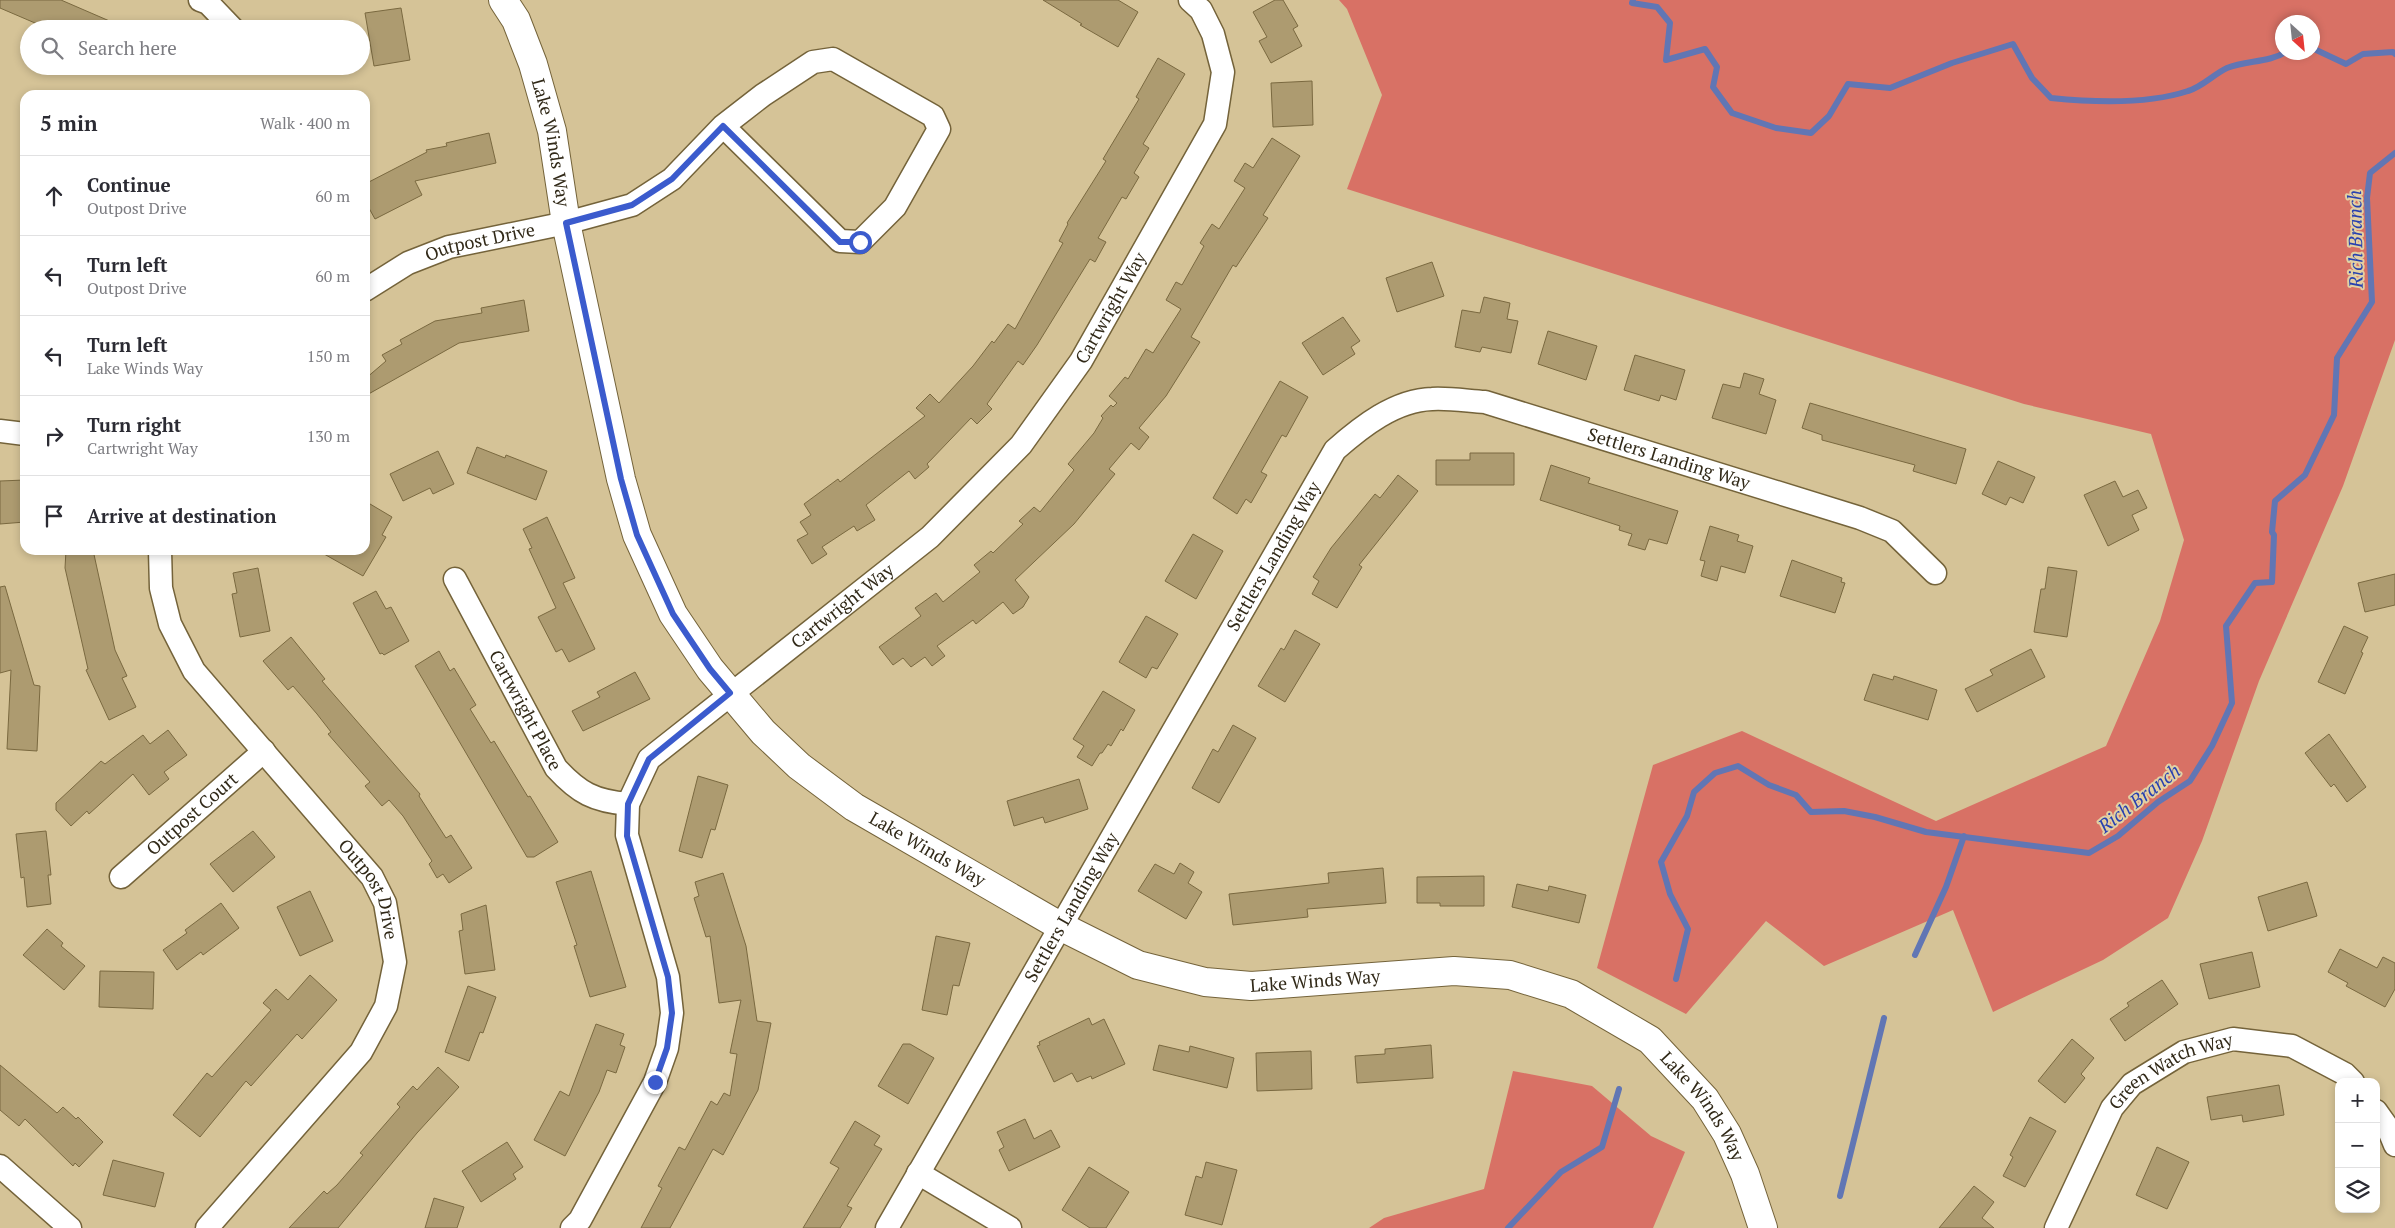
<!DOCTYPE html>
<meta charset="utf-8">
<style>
body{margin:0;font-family:"PT Serif",serif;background:#f2f2f3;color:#2b2b33}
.controls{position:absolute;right:15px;bottom:15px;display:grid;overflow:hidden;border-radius:10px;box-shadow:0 2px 8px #0003}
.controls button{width:45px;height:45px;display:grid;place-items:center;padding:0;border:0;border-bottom:1px solid #e1e1e2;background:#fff;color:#2b2b33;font:25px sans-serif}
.compass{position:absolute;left:2275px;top:15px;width:45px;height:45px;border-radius:50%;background:#fff;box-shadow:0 2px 8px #0003;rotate:153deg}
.stop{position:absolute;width:15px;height:15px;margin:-11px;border:4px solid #3b5bcd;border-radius:50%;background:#fff}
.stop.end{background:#3b5bcd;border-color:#fff;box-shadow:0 1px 5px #0008}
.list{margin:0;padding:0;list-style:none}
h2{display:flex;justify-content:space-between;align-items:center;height:65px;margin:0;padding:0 20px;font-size:21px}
h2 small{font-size:16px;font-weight:400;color:#7c7c81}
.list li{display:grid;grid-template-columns:32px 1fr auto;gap:15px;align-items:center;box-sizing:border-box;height:80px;padding:0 20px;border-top:1px solid #e1e1e2}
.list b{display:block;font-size:19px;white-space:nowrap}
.list p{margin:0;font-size:16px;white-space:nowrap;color:#7c7c81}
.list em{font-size:16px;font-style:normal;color:#7c7c81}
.icon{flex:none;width:28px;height:28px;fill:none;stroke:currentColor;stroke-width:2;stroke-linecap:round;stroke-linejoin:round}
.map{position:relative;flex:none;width:2395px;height:1228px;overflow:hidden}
.search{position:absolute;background:#fff;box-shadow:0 2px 8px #0003;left:20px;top:20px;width:350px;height:55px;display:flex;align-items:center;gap:12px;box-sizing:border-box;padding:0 18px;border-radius:28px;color:#7c7c81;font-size:19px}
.panel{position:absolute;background:#fff;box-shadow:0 2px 8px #0003;left:20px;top:90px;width:350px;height:465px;border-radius:15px}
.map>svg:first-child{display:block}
</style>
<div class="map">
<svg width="2395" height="1228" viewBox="0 0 2395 1228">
<rect width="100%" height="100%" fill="#d5c397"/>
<path fill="#d87165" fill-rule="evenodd" d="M1339 0H2395V340L2343 486 2259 681 2202 841 2168 918 2103 960 1993 1012 1953 910 1824 966 1766 921 1686 1014 1597 968 1653 765 1742 731 1936 821 2106 746 2160 621 2184 540 2151 434 2024 404 1347 189 1382 95 1347 9ZM2282 22H2312V52H2282Z
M1513 1071 1592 1086 1651 1136 1685 1152 1653 1228H1369L1384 1218 1484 1189Z"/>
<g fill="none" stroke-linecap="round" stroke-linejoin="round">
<path stroke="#6176b4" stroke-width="6" d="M1633 0 1632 3 1657 7 1670 23 1666 60 1705 49 1717 67 1713 87 1732 113 1776 128 1811 133 1829 116 1848 84 1890 88 1952 63 2013 44 2032 78 2051 98C2091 102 2149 104 2188 91 2202 87 2214 74 2227 68 2246 60 2268 63 2286 52
M2312 48 2346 64 2363 54 2393 52 2395 54
M1915 955 1946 887 1964 836
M1676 979 1688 929 1670 894 1661 862 1687 816 1694 792 1715 773 1738 766 1769 785 1796 795 1811 812 1844 811 1875 817 1926 832 2089 853 2118 836 2158 802 2190 781 2212 746 2232 703 2226 626 2255 583 2272 582 2274 535 2272 532 2275 501 2305 475 2334 415 2337 358 2372 302 2367 198 2370 173 2395 153
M1840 1196 1884 1018
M1508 1228 1561 1172 1602 1147 1619 1089"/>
</g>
<path fill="#ad9b70" stroke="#7a6940" d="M0 0H61L128 29H49L0 8Z
M1043 0H1118L1138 12 1118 47 1080 25 1082 24Z
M1275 0H1283L1298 26 1293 29 1302 46 1271 63 1259 41 1267 37 1253 12Z
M401 8 410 60 374 66 365 13Z
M1158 58 1185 74 1143 144 1149 148 1134 173 1139 177 1126 199 1122 197 1098 238 1106 242 1095 262 1090 259 1037 345 1023 365 1018 361 987 404 992 409 977 424 971 418 927 464 929 467 915 479 909 471 866 505 875 520 857 531 854 526 822 547 827 554 812 564 797 540 808 534 800 522 811 515 804 504 838 479 840 482 925 416 916 408 930 394 939 403 973 366 992 341 994 343 1008 324 1015 329 1063 243 1059 241 1068 224 1067 223 1106 161 1103 159 1139 99 1136 97Z
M1312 81 1313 125 1273 127 1271 83Z
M489 133 496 163 415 181 422 195 375 219 365 201V184L427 152 426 150 447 146 446 143Z
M1272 138 1300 156 1263 215 1268 218 1236 267 1233 265 1191 337 1200 342 1166 396 1139 428 1149 437 1139 450 1131 443 1109 469 1115 474 1074 524 1015 580 1029 597 1023 607 1013 614 1003 602 976 624 973 620 937 646 945 656 932 666 925 657 911 667 903 658 893 665 879 647 921 616 915 608 936 593 943 602 980 572 974 565 991 551 993 553 1023 524 1019 521 1034 507 1040 512 1074 470 1068 464 1094 433 1103 418 1101 416 1111 405 1113 407 1117 403 1109 396 1125 377 1128 379 1146 349 1153 353 1181 309 1166 300 1176 282 1182 285 1204 246 1200 243 1212 224 1219 229 1245 188 1234 181 1245 163 1253 168Z
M1432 262 1444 296 1397 312 1386 278Z
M1484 297 1510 303 1507 319 1518 321 1511 353 1482 347 1480 352 1455 347 1462 310 1480 313Z
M524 300 529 331 459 343 365 396V379L386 361 382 355 402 344 400 340 435 321 482 313 481 308Z
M1343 317 1360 341 1351 347 1355 354 1323 375 1302 343Z
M1548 331 1597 346 1586 380 1538 364Z
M1635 355 1685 370 1676 400 1661 395 1659 401 1624 390Z
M1744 373 1764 379 1759 394 1776 400 1766 434 1712 418 1723 384 1740 388Z
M1280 381 1308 397 1286 437 1282 435 1261 472 1267 475 1251 503 1246 499 1237 514 1213 498Z
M1810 403 1966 449 1956 484 1913 471 1915 465 1822 440V435L1802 428Z
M477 447 505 458 506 455 547 471 536 500 467 473Z
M438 451 454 484 433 494 430 488 403 501 390 474Z
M1470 453H1514V485H1436V460H1470Z
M1998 461 2035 477 2023 503 2010 497 2006 505 1982 494Z
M1551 465 1590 478 1588 483 1678 511 1667 544 1649 539 1645 550 1628 545 1632 534 1619 530 1620 526 1540 500Z
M1398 475 1418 491 1359 565 1362 567 1337 608 1312 594 1319 581 1313 577 1331 548 1375 494 1380 498Z
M25 480V522L0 524V481Z
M2115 481 2123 497 2138 490 2147 508 2132 515 2139 530 2108 546 2084 495Z
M365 501 392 517 382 535 386 537 363 576 317 550H365Z
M547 517 575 578 563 583 595 649 569 662 562 649 556 652 538 617 556 608 529 549 532 548 523 529Z
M1710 526 1739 535 1737 541 1753 546 1745 573 1721 566 1717 581 1701 576 1705 561 1700 560Z
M1193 534 1223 551 1196 599 1165 581Z
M66 550H93L115 650 127 676 122 678 136 707 109 720 86 670 88 669 65 568Z
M1792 560 1842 578 1841 582 1845 583 1835 613 1780 596Z
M2048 567 2077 571 2067 637 2034 632 2041 589H2045Z
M258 568 270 631 240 637 232 594 237 593 233 573Z
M2395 574V605L2365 612 2358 583Z
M5 586 34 685 40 686 37 751 7 749 11 670 0 673V587Z
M376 591 386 609 391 607 409 641 384 655 382 653 380 654 353 603Z
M1146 616 1178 634 1157 669 1152 667 1146 678 1119 662Z
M2344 626 2368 637 2361 652 2363 653 2345 694 2318 682Z
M1295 630 1320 644 1285 702 1258 686 1281 648 1284 650Z
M291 637 325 679 322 681 420 794 419 796 446 838 451 835 472 868 449 883 443 874 437 878 429 864 432 861 403 816 389 800 382 806 365 786 370 782 328 734 331 732 317 714 293 686 288 690 263 661Z
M2031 649 2045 677 1977 712 1965 689 1993 675 1990 670Z
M439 651 450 671 454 668 476 705 470 709 491 743 494 741 528 797 530 796 558 842 534 857H527L415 666Z
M635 672 650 699 583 731 572 711 600 697 597 692Z
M1873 674 1893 680 1894 676 1937 690 1928 720 1864 700Z
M1103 691 1135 710 1123 731 1121 729 1111 746 1108 744 1102 753H1100L1092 766 1077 757 1084 746 1073 739Z
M1233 725 1256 738 1219 803 1192 788 1213 749 1218 752Z
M168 730 187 755 164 772 169 779 149 795 133 774 89 814 87 811 71 826 56 810V803L101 761 105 764 143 735 150 744Z
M2329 734 2366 787 2347 802 2334 784 2331 787 2305 753Z
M698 776 728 785 715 830 711 829 702 858 679 851Z
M1079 779 1088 809 1045 823 1043 817 1014 826 1007 801Z
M46 831 51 875H48L51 904 27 907 24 877 21 878 16 834Z
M253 831 275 857 233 892 210 864Z
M1180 863 1194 872 1188 883 1202 892 1186 919 1138 891 1155 864 1174 874Z
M1383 868 1386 903 1307 909 1308 917 1233 925 1229 894 1329 883 1328 873Z
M591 871 626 987 590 997 574 946 577 945 556 882Z
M723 873 746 946 757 1021 771 1023 758 1090 723 1155 713 1149 670 1228H641L662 1188 658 1186 679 1147 685 1150 711 1101 717 1105 724 1093 730 1096 737 1054 730 1053 741 1000 719 1003 710 936 706 937 694 898 699 896 695 882Z
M1484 876V906H1440V903H1417V877Z
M2307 882 2317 916 2268 931 2258 897Z
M1517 884 1548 891 1549 886 1586 895 1579 923 1512 907Z
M310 891 333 941 300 956 277 907Z
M221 903 239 928 203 955 201 952 177 970 163 950 187 933 185 930Z
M486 905 495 970 465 974 459 931 463 930 461 914Z
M47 929 63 943 61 946 85 966 64 990 23 955Z
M936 936 970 943 959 986 953 985 947 1015 922 1010Z
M2340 949 2377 968 2383 957 2395 963V989L2385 1007 2346 986 2348 983 2328 972Z
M2252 952 2260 987 2209 999 2200 964Z
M100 971 154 972 153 1009 99 1007Z
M310 975 337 1000 302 1039 297 1034 251 1086 246 1081 200 1137 173 1115 207 1073 212 1077 271 1010 263 1003 276 989 288 1000Z
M2162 980 2178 1004 2125 1041 2110 1019 2129 1006 2127 1003Z
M468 986 496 997 483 1033 480 1032 469 1061 445 1052Z
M1089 1018 1092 1025 1104 1019 1125 1064 1092 1079 1091 1076 1077 1082 1072 1073 1054 1082 1037 1046 1040 1045 1039 1042Z
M596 1024 624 1034 620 1045 625 1047 616 1073 607 1070 599 1092 565 1156 534 1140 560 1091 569 1096Z
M2072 1039 2094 1058 2081 1074 2085 1078 2065 1103 2038 1081Z
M903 1044H910L934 1058 908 1104 878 1086Z
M1159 1045 1189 1052 1190 1046 1234 1058 1227 1088 1153 1070Z
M1431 1045 1433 1078 1357 1083 1355 1056 1385 1054V1049Z
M1311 1051 1312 1089 1257 1091 1256 1053Z
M0 1065 57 1113 63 1107 76 1119 78 1117 103 1142 79 1167 75 1163 73 1166 25 1119 19 1126 0 1110Z
M438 1067 459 1087 417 1133 338 1228H289L324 1191 327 1194 337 1185 363 1155 360 1153 400 1107 397 1104 413 1086 417 1090Z
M2279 1085 2284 1115 2243 1122 2242 1115 2211 1120 2207 1097Z
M2030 1117 2056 1131 2025 1187 2003 1176 2013 1157 2010 1155Z
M1025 1119 1034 1139 1051 1130 1060 1147 1009 1171 999 1150 1004 1147 997 1132Z
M855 1121 880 1136 874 1145 882 1149 847 1206 852 1208 840 1228H803L839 1168 830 1163Z
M507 1142 523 1167 513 1174 516 1179 481 1202 462 1171Z
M2157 1147 2189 1162 2167 1209 2136 1195Z
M113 1160 164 1173 155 1207 103 1195Z
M1206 1162 1237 1170 1222 1225 1185 1215 1196 1176 1202 1178Z
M1089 1167 1129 1192 1106 1228H1090L1062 1210Z
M1974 1186 1994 1202 1982 1218 1994 1228H1939Z
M434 1198 464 1207 457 1228H425Z"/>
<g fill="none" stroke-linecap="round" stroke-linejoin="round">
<defs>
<g id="minor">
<path d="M200 0 208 3 233 29"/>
<path id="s1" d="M365 290 408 263 449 247 566 223 632 205 672 179 723 126 763 95 813 62 833 59 933 116 939 129 895 207 860 242 840 241 723 126"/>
<path d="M0 431 25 434"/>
<path id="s2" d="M160 550 161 588 170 624 194 671 372 877 385 903 395 962 386 1006 361 1052 207 1228"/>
<path id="s3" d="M455 579 556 768C579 793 594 801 628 804"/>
<path id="s4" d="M121 877 264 751"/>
<path d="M2376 1111 2388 1128 2395 1145"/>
<path d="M0 1166 70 1228"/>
<path d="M918 1173 1010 1228"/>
<path id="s5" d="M572 1228 580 1220 655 1082 667 1048 672 1013 668 977 627 835 628 804 649 759 930 537 1021 445 1081 361 1215 124 1223 72 1213 34 1201 10 1190 0"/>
<path id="s6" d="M887 1228 1335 450C1361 427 1395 400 1432 399 1449 398 1468 401 1485 402L1860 518 1892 531 1935 573"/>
<path id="s7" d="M2056 1228 2112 1108 2132 1084 2184 1052 2233 1039 2292 1046 2345 1074 2353 1082"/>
</g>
<g id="tertiary">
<path id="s8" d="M503 0 516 20 533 64 552 131 566 223 621 479 637 535 673 614 710 669 763 732 799 766 854 807 1060 926 1138 965 1205 982 1251 986 1454 971 1510 975 1571 994 1650 1040 1705 1099 1727 1134 1745 1174 1763 1228"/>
</g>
</defs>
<use href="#minor" stroke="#74633a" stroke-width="25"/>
<use href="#tertiary" stroke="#74633a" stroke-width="30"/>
<use href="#minor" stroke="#fff" stroke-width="22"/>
<use href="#tertiary" stroke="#fff" stroke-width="28"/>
</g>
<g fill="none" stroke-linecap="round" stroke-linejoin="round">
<path stroke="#3b5bcd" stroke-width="6" d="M655 1082 667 1048 672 1013 668 977 627 836 628 804 649 759 730 693 710 669 673 614 637 535 621 479 566 223 632 205 672 179 723 126 840 242H860"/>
</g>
<g text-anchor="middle" stroke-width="4" stroke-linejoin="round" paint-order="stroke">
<g font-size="18" fill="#312918" stroke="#e2d0a3">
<text dy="6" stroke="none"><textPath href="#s8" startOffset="152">Lake Winds Way</textPath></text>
<text dy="6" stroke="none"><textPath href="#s1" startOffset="126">Outpost Drive</textPath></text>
<text dy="6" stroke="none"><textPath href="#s5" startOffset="1156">Cartwright Way</textPath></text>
<text dy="6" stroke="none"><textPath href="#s6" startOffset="1255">Settlers Landing Way</textPath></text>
<text dy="6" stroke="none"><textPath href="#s6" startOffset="775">Settlers Landing Way</textPath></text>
<text dy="6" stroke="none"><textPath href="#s5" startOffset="751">Cartwright Way</textPath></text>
<text dy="6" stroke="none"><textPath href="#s3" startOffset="149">Cartwright Place</textPath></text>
<text dy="6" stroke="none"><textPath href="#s4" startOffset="95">Outpost Court</textPath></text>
<text dy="6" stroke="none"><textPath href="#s8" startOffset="992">Lake Winds Way</textPath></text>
<text dy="6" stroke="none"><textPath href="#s2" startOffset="410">Outpost Drive</textPath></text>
<text dy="6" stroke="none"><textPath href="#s6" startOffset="370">Settlers Landing Way</textPath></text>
<text dy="6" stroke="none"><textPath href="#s8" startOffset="1412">Lake Winds Way</textPath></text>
<text dy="6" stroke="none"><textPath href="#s7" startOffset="204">Green Watch Way</textPath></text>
<text dy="6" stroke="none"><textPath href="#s8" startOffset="1848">Lake Winds Way</textPath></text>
</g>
<g font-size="19" font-style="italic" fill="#2841af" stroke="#e2d0a3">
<text transform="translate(2355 239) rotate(-91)" y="7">Rich Branch</text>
<text transform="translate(2139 798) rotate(-38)" y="7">Rich Branch</text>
</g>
</g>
</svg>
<div class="controls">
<button>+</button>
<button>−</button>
<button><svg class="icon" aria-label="layers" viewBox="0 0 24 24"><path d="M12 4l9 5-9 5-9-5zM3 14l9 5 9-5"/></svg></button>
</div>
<svg class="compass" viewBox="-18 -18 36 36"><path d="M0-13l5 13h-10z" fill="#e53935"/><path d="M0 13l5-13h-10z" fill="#7c7c81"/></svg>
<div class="stop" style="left:860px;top:242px"></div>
<div class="stop end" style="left:655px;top:1082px"></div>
<div class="search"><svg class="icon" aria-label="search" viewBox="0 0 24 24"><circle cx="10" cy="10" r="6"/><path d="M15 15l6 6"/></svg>Search here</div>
<section class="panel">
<h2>5 min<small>Walk · 400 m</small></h2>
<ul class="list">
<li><svg class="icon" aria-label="ahead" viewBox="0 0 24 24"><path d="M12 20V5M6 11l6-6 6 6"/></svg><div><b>Continue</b><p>Outpost Drive</p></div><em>60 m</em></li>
<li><svg class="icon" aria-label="left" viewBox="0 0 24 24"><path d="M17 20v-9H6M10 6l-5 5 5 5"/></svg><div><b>Turn left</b><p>Outpost Drive</p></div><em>60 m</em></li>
<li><svg class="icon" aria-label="left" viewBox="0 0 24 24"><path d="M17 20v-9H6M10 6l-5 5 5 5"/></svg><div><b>Turn left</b><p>Lake Winds Way</p></div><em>150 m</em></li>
<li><svg class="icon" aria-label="right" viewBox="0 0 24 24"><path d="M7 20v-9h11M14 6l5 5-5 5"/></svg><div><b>Turn right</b><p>Cartwright Way</p></div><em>130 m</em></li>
<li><svg class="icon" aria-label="arrive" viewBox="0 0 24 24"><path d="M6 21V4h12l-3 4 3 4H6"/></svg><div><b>Arrive at destination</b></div></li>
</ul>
</section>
</div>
